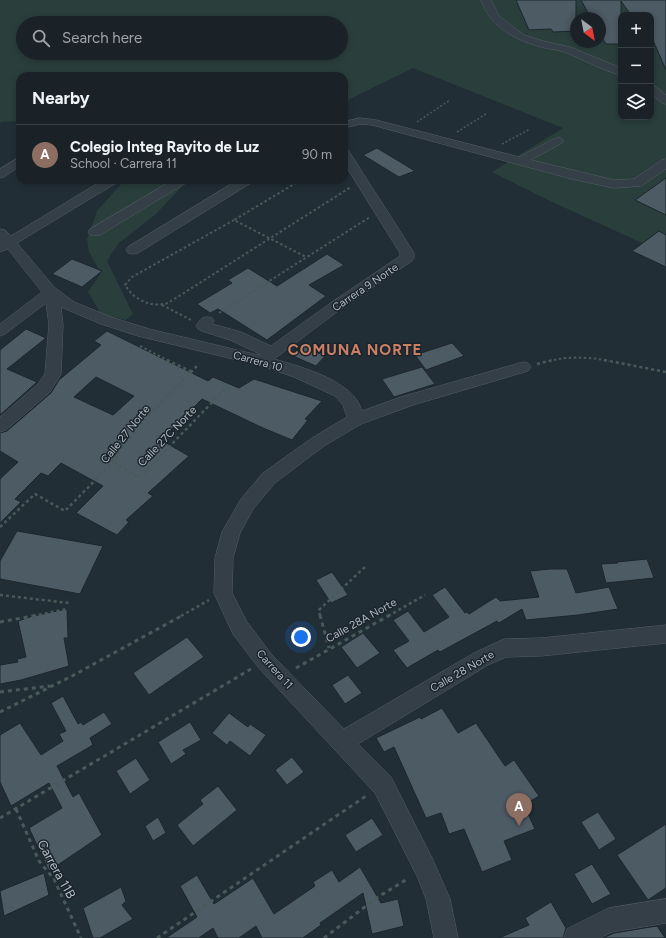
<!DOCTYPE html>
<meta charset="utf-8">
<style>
body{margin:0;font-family:Figtree,sans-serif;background:#272f34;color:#f1f3f6}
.controls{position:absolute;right:12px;top:12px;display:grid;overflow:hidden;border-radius:8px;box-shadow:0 2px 6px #0003}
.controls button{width:36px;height:36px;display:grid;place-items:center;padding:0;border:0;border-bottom:1px solid #383f45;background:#1a2228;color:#f1f3f6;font:20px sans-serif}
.compass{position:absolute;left:570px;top:12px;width:36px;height:36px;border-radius:50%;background:#1a2228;box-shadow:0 2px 6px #0003;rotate:148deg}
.you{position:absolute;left:301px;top:637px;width:14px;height:14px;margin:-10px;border:3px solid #fff;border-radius:50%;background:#1a73e8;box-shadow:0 0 0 6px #1a73e833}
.badge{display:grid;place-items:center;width:26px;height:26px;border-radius:50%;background:#0b8043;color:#fff;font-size:13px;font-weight:700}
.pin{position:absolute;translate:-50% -33px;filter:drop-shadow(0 1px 2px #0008)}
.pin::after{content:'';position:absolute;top:21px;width:14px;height:12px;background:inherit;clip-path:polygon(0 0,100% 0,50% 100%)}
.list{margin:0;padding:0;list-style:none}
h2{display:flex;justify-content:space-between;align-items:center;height:52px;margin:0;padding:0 16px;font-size:17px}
h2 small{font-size:13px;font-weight:400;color:#9fa4a8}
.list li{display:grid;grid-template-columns:26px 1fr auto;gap:12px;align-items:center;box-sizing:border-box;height:60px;padding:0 16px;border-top:1px solid #383f45}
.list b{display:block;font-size:15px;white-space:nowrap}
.list p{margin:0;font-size:13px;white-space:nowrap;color:#9fa4a8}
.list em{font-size:13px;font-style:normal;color:#9fa4a8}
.icon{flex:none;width:22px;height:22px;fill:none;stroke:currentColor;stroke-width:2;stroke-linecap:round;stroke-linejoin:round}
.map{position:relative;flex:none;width:666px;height:938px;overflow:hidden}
.search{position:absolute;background:#1a2228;box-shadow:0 2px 6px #0003;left:16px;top:16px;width:332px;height:44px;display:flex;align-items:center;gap:10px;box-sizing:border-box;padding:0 14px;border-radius:22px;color:#9fa4a8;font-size:15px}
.panel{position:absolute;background:#1a2228;box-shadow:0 2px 6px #0003;left:16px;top:72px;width:332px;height:112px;border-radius:12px}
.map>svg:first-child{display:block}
</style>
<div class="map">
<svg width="666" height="938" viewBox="0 0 666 938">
<rect width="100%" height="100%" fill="#222e36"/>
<path fill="#2a3e3b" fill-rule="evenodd" d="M0 0H666V254L548 200 492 172 563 128 413 68 344 102V76H20V121L2 122 0 123ZM621 15H651V117H621ZM576 18H600V42H576ZM23 23H341V53H23Z
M122 180H188L156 214 118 244 107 261 133 314 126 320 101 314 88 292 101 273 89 252 87 239 97 211 123 182Z"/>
<path fill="#4d5b65" stroke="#1d262e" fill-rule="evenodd" d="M516 0H576V31L553 32 551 29 529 30Z
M581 0H666V70L652 38 653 34H651V15H631L621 1V44H606L600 34V18H591Z
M377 148 415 171 399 177 363 155Z
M666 178V215L635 200Z
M659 231 666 235V267L632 251Z
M327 254 344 265 309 285 326 296 267 340 218 309 210 313 197 304 232 283 228 280 248 268 277 286Z
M72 259 102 271 82 287 52 274Z
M26 329 46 338 7 369 37 382 0 415V350Z
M107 331 208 381 213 377 239 388 254 379 322 401 305 419 308 420 292 440 263 428 202 399 161 440 189 456 148 493 153 496 126 520 129 522 117 535 76 513 103 486 61 463 48 476 41 473 15 499 21 502 0 523V479L18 462 0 451V433L7 431 51 393 59 380 101 345 94 341ZM96 377 134 396 113 415 74 397Z
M452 343 464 356 426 370 415 355Z
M303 345 326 355 316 366 293 356Z
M422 367 435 384 394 397 382 379Z
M17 531 103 546 80 594 0 579V561Z
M647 559 654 578 606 583 601 564 618 563 617 562Z
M550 569H567L576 593 609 587 618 609 578 615 526 620 522 609 499 623 497 621 440 652 438 650 407 668 393 650 409 641 393 620 408 611 424 632 449 617 432 595 445 587 465 613 467 612 469 614 496 597 500 601 539 597 530 571Z
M332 572 348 595 331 603 316 580Z
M67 609 68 638H64L69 666 21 680 0 684V665L18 662 17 659 26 657 18 621 33 616Z
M363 633 380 653 357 668 341 647Z
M187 637 204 657 149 695 133 673Z
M348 675 362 693 345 704 332 685Z
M63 696 78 724 81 722 83 725 104 712 112 724 90 738 93 745 57 766 73 797 79 793 102 835 49 871 29 828 62 808 49 783 11 806 0 782V735L20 723 41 755 63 741 59 734 66 731 51 703Z
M442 708 458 733 476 723 505 766 514 760 539 796 524 805 535 829 504 841 512 860 482 872 464 829 449 834 441 813 426 818 394 747 384 752 376 738 420 717 421 719Z
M229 713 248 727 250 724 266 735 250 756 230 741 227 745 212 733Z
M190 722 201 740 183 750 186 754 171 764 158 742Z
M292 757 304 772 287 785 275 770Z
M136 758 150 780 130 794 116 771Z
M218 786 237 810 193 846 177 825 203 804 200 800Z
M598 812 616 839 599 850 581 822Z
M158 817 166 833 153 841 145 826Z
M372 818 383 835 356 852 345 835Z
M666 824V888L648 900 617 855Z
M592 864 611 894 592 904 574 874Z
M360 867 381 903 398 899 404 926 372 934 363 893 320 923 321 925 303 938H262L256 926 239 938H218L213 928 199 938H166L197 917 180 886 197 875 214 904 253 878 274 914 315 886 313 882 332 870 339 882Z
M44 873 49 895 4 916 0 891Z
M121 887 126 901 122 905 133 919 100 938H93L83 908Z
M551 902 566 928 563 938H499L529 925 525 918Z
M657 926 665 938H603L614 933Z"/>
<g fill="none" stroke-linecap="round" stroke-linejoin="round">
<defs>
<path id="street" d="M481 0H491L499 16 524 35 543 41 570 47 621 68V75C601 70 583 59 564 52 556 49 546 49 538 46 513 39 489 25 481 0Z
M651 85 655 86 666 95V104L662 103 651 94Z
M360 118 376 120 519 157 558 137 562 139 564 141 562 143 531 160 614 180 634 179 662 160 666 159V169L641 186 614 188 572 179 372 125 360 124 344 128V122Z
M344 149 348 150 350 153 414 253V258L412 261 342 308 274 359C301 367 353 380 362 411L401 397 523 362 528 363 531 367 528 371 413 405 361 424 324 446 275 483 253 509 240 533 233 558 232 593 247 622 272 655 344 729 474 653 504 639 541 638 666 625V643L541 656 506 657 488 665 358 744 391 777 433 860 450 899 458 938H434L426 899 417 876 375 793 258 667 233 634 214 593 215 558 222 532 241 499 263 473 312 438 347 417 343 405 335 396 294 377 262 366 138 336 101 324 61 307 63 325 61 374 50 392 6 430 0 432V417L38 384 45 374 49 325 46 303 5 334 0 336V324L42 292 8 249 0 252V229L5 230 11 236 103 180H118L116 183 17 243 54 287 74 302 111 317 149 329 258 355 260 354 230 340 202 331 198 329 196 326C200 319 204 315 212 318L214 321 212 324 241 332 271 346 332 302 400 256V253L344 163Z
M20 157V166L4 177 0 178V169Z
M173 180H188L186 183 100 235H90L88 232 90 229Z
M238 180H253L251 183 138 253 133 254 128 253 126 250 128 247Z
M666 899V923L612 932 600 938H564L567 929 609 908Z"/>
</defs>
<use href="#street" stroke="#535d65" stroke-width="1"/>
<path stroke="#485b5a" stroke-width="1.5" stroke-dasharray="2 2" stroke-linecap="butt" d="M417 122 450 100
M457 132 486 114
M502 144 530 129"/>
<path stroke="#485b5a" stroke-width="2" stroke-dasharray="2.5 2.5" stroke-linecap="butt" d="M301 180 234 220 306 257
M234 220 132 277 125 285C134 300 151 308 168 303L351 187
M162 305 191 320
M219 313 370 217
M140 346 169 361
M549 361C568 356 590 357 609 361"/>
<path stroke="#485b5a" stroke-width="2.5" stroke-dasharray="3 3" stroke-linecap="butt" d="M167 360 192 372
M604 360 666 372
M537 364 553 360
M114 462 139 478 229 385
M0 527 35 494 65 511 113 462 120 450 149 415 197 366
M0 595 69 603
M33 616 67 609
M181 616 209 600
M320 616 319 610 366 566
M388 616 425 595"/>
<path stroke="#485b5a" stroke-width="3" stroke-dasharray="4 4" stroke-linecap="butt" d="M320 615 329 648
M0 622 38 615
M296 668 390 615
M0 692 50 686
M0 712 72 676 183 615
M16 809 39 861 54 879 81 938
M0 818 251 669
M157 938 366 796
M324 938 378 897 409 878"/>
<use href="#street" fill="#353f47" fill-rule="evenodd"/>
</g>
<g text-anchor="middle" stroke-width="3" stroke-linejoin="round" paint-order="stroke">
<g font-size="11" fill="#b0bbc3" stroke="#1b242c">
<text transform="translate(365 287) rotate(-34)" y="4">Carrera 9 Norte</text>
<text transform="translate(258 361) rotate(15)" y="4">Carrera 10</text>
<text transform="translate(125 434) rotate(-51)" y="4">Calle 27 Norte</text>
<text transform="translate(167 436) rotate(-46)" y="4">Calle 27C Norte</text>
<text transform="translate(361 620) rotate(-29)" y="4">Calle 28A Norte</text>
<text transform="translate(275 669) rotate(48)" y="4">Carrera 11</text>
<text transform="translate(462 671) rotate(-30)" y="4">Calle 28 Norte</text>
</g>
<g font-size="13" fill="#b0bbc3" stroke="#1b242c">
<text transform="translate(57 869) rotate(61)" y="5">Carrera 11B</text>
</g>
<g font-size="15" font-weight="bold" letter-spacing="1" fill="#ca8064" stroke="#1b242c">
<text x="355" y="355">COMUNA NORTE</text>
</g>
</g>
</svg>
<div class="controls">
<button>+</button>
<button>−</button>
<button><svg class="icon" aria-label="layers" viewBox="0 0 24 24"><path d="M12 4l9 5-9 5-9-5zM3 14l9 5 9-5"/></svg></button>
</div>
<svg class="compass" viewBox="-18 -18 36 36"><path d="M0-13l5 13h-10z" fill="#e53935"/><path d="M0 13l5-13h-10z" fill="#9fa4a8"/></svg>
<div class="you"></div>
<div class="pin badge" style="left:519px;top:826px;background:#8d6e63">A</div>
<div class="search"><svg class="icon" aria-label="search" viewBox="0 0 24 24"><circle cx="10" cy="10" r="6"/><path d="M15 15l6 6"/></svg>Search here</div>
<section class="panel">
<h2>Nearby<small></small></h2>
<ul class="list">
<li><span class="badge" style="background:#8d6e63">A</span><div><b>Colegio Integ Rayito de Luz</b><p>School · Carrera 11</p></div><em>90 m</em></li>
</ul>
</section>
</div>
